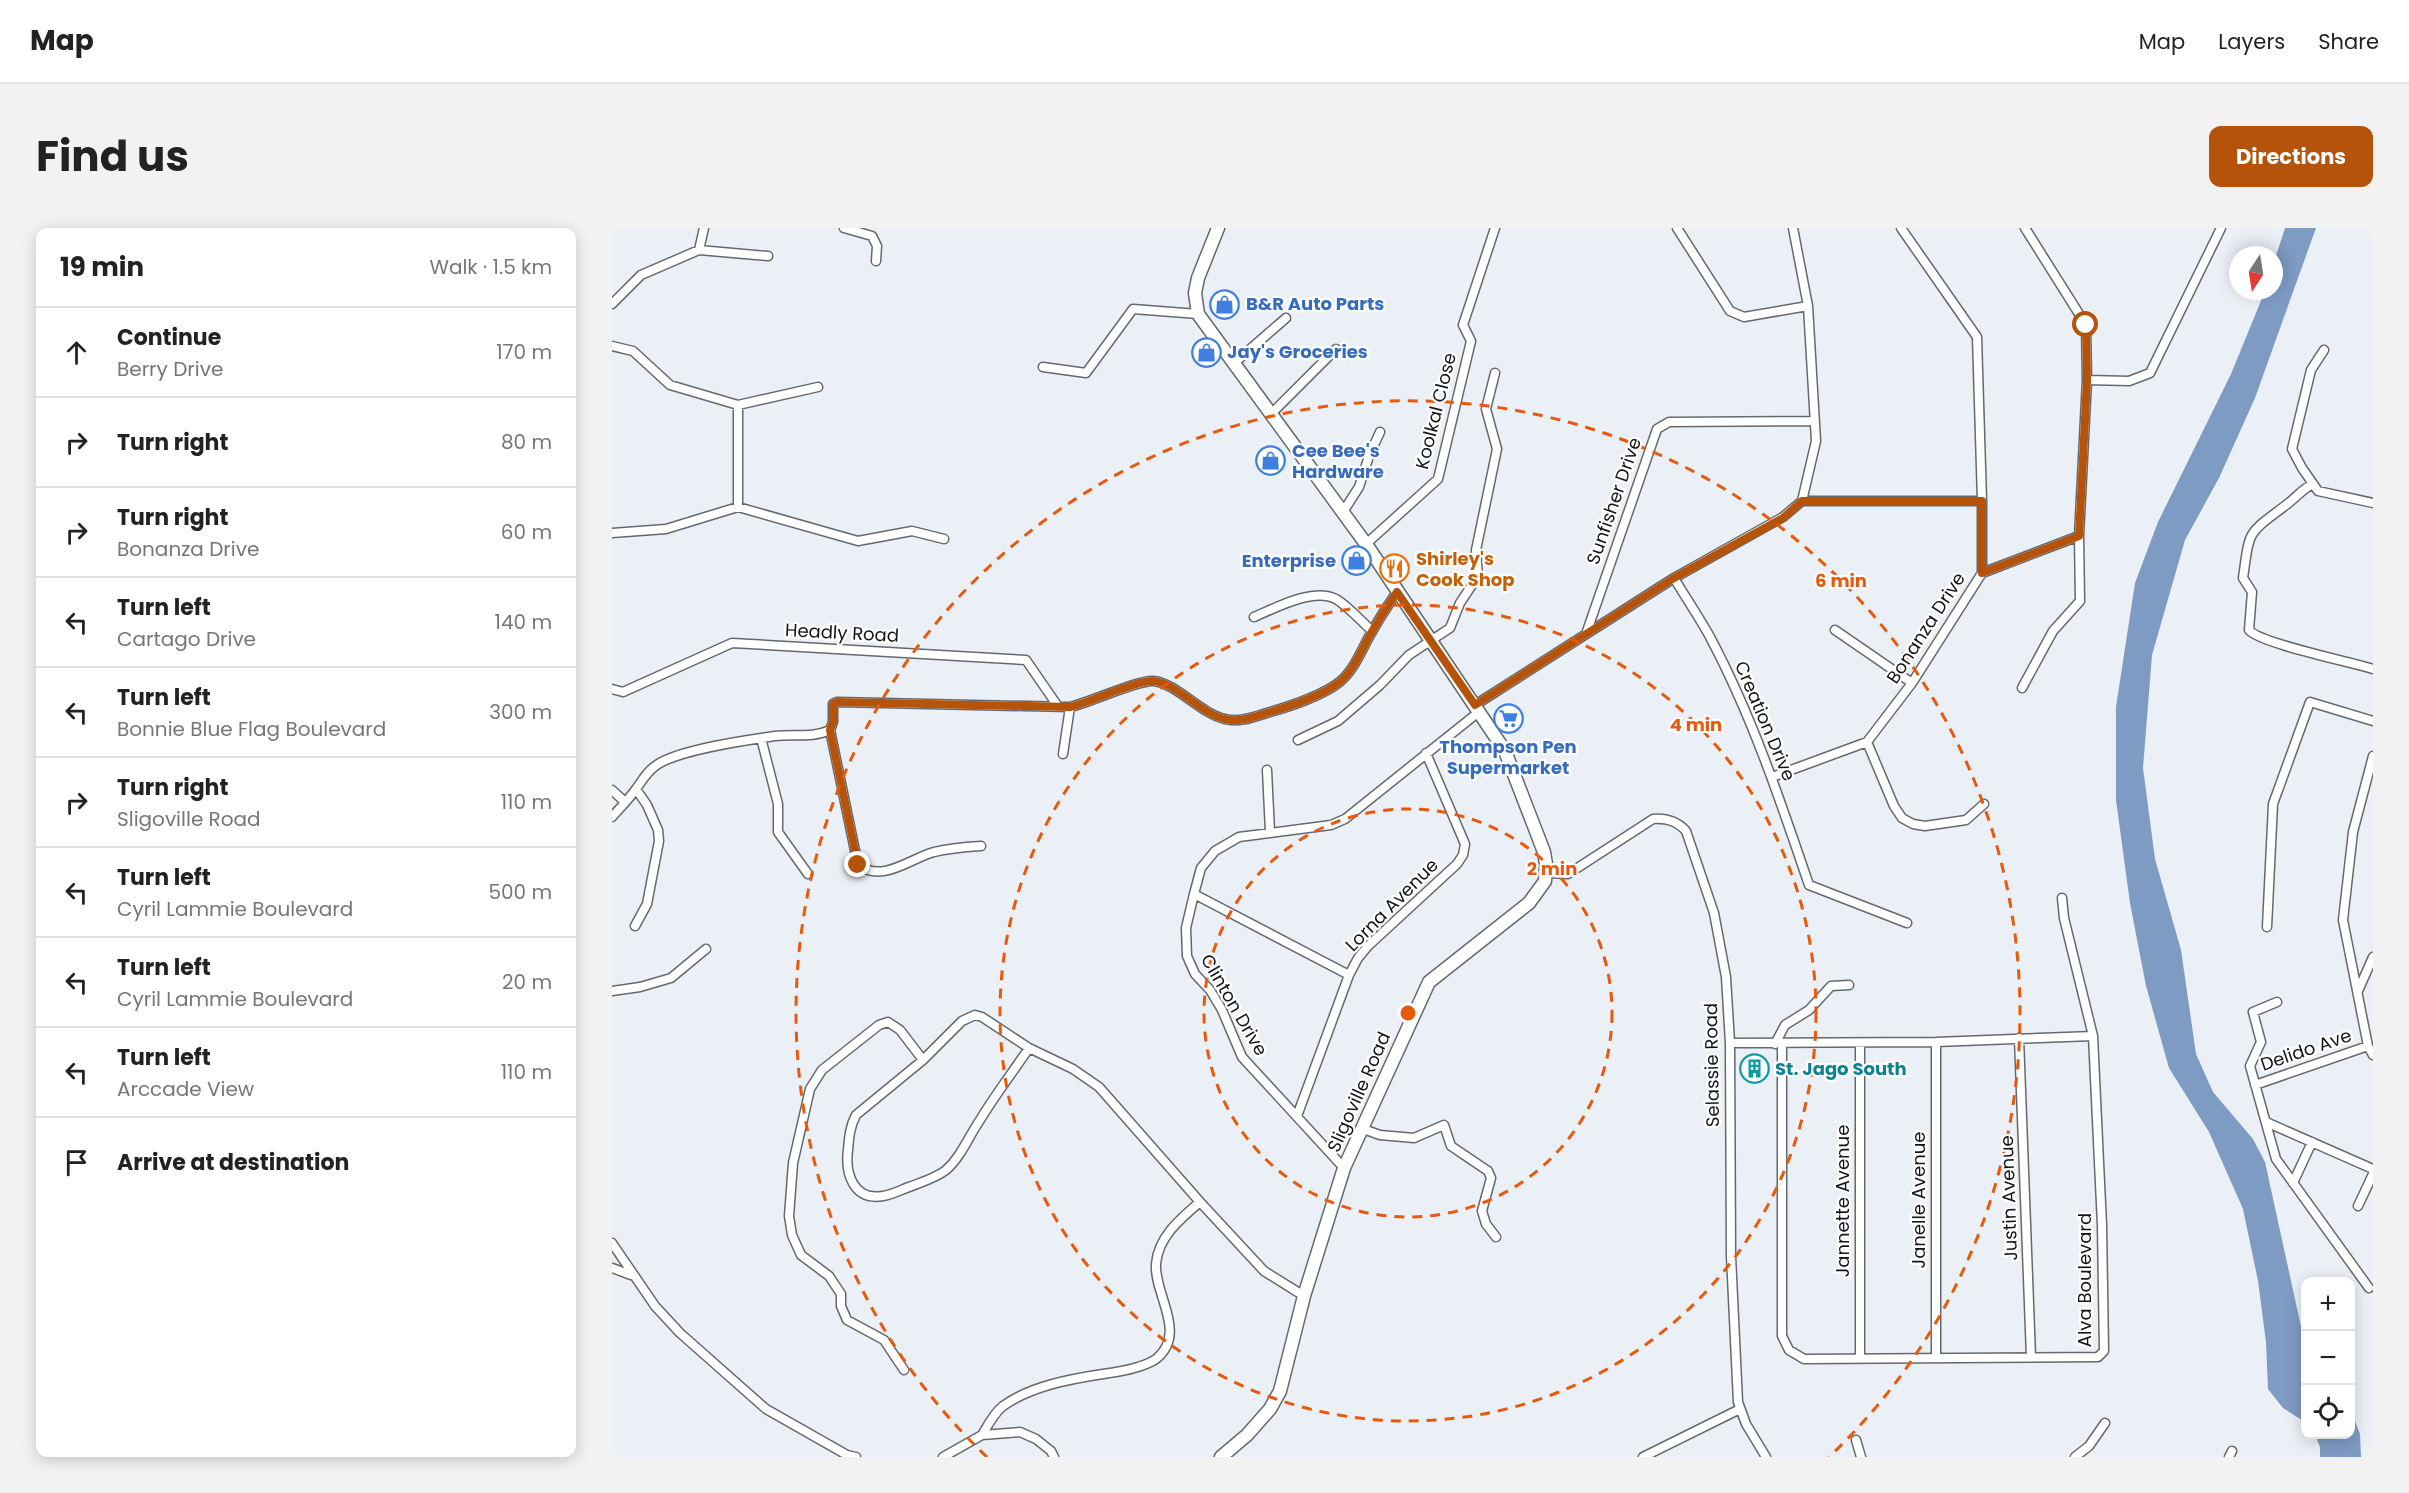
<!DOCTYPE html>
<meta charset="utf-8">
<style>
body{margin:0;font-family:Poppins,sans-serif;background:#f2f2f2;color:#222}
.controls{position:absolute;right:18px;bottom:18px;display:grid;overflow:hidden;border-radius:12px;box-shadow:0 3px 15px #0003}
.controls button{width:54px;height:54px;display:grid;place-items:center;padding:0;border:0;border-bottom:2px solid #e0e0e0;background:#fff;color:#222;font:30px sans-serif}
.compass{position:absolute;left:1617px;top:18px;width:54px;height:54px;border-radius:50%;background:#fff;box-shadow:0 3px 15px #0003;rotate:192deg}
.stop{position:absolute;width:18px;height:18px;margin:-14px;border:4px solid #b45309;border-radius:50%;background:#fff}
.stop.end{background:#b45309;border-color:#fff;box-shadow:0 2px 6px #0008}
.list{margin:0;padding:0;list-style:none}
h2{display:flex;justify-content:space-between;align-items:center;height:78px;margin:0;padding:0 24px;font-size:26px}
h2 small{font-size:20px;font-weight:400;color:#767676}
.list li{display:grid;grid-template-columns:39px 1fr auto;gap:18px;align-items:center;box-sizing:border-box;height:90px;padding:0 24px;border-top:2px solid #e0e0e0}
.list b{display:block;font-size:22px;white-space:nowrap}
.list p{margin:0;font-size:20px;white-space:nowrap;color:#767676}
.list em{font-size:20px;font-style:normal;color:#767676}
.icon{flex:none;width:33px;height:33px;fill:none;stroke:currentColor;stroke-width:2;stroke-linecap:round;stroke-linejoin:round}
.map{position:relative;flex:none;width:1761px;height:1229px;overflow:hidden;border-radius:12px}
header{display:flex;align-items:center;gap:36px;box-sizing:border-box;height:84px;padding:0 30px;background:#fff;border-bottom:2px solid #e0e0e0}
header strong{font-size:28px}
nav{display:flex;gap:33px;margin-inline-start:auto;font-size:21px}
.intro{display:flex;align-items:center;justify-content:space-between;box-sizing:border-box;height:144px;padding:0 36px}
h1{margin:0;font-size:42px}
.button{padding:15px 27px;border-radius:12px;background:#b45309;color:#fff;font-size:21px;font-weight:700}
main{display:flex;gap:36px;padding:0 36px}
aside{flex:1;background:#fff;border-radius:12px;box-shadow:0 3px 15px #0003}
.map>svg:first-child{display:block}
</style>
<header>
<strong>Map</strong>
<nav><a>Map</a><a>Layers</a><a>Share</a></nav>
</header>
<div class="intro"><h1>Find us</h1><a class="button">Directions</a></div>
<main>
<aside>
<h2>19 min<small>Walk · 1.5 km</small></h2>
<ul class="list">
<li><svg class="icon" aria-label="ahead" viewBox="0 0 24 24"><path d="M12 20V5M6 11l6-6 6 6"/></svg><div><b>Continue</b><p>Berry Drive</p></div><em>170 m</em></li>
<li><svg class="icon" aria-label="right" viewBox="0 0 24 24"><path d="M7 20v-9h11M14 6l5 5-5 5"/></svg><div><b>Turn right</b></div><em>80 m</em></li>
<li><svg class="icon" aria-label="right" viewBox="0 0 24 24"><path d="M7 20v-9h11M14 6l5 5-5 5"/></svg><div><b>Turn right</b><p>Bonanza Drive</p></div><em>60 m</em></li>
<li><svg class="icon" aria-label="left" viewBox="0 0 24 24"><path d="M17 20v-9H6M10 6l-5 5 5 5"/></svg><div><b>Turn left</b><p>Cartago Drive</p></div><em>140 m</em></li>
<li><svg class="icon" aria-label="left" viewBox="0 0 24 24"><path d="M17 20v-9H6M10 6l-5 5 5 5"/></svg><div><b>Turn left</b><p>Bonnie Blue Flag Boulevard</p></div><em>300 m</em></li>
<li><svg class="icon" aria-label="right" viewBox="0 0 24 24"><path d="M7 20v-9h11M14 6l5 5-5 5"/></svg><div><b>Turn right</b><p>Sligoville Road</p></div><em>110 m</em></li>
<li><svg class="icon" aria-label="left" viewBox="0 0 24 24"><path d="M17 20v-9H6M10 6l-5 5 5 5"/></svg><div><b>Turn left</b><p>Cyril Lammie Boulevard</p></div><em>500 m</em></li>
<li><svg class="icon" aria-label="left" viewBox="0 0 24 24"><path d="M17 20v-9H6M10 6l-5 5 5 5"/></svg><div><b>Turn left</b><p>Cyril Lammie Boulevard</p></div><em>20 m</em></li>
<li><svg class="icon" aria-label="left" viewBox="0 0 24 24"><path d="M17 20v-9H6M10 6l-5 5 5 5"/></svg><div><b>Turn left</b><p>Arccade View</p></div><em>110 m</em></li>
<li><svg class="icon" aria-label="arrive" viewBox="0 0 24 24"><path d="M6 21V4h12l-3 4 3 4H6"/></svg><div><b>Arrive at destination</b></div></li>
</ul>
</aside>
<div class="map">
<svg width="1761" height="1229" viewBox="0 0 1761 1229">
<rect width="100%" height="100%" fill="#ebf0f7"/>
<path fill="#7e9bc4" d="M1673 0H1704L1643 170 1607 250 1573 312 1540 427 1531 540 1543 631 1569 722 1584 826 1601 864 1641 911 1653 934 1693 1117V1194L1671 1180 1656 1161 1654 1114 1646 1053 1631 981 1597 904 1557 840 1534 758 1518 675 1504 572V479L1523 355 1546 294 1619 146 1653 63H1662V34Z
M1739 1183 1748 1206 1749 1229H1708V1219L1703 1207 1738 1206Z"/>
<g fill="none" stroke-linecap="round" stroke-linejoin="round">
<defs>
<path id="street" d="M232 0 260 8 265 18 264 33
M1065 0 1118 83 1132 89 1196 78
M87 22 156 28
M0 76 29 47 87 22 92 0
M0 118 21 123 58 157 126 177 206 159
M1712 122 1699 142 1680 221 1690 240 1706 263 1761 275
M621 136 674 90
M431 139 474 145 521 81 586 86
M1475 152 1517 153 1538 145 1609 0
M126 177V279
M660 185 724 121
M1701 256C1690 261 1684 270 1674 277 1635 307 1638 300 1631 350L1640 364 1637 402C1647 415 1739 434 1761 441
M1190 273H1370
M731 284 747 259 757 228 768 204
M0 305 54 301 126 279 246 313 300 303 332 311
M754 316 826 251 859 113 851 97 883 0
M1370 345 1467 308
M1062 350C1074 370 1087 389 1098 409 1140 488 1168 572 1197 657L1295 695
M642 389C663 380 702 359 724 371 737 379 749 393 760 403
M1223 402 1300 455
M974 406 1045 201 1057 194 1202 193
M1410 460 1441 403 1468 373 1467 308 1475 152 1474 97 1413 0
M0 461 11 464 120 415 414 432 445 477
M863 477 1062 350 1171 289 1190 273 1204 213 1196 78 1181 0
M218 502 246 637C271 655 297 631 322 624 338 620 353 619 369 618
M149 510 166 576V604L196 646
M686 512 726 493 768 457 797 427 838 400 848 375 866 348 864 322 885 221 874 181 883 145
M1255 514 1282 578 1290 590 1301 596 1313 598 1354 592 1372 576
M451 526 458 479
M1761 528 1741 604 1731 692 1756 818 1761 827
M655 542 658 604
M1160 549 1255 514 1300 455 1370 345V273L1365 109 1289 0
M0 562 13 574
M0 589C8 580 17 571 24 561 30 553 34 545 42 539 62 522 136 512 163 508 182 506 201 510 218 502L221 494V476L225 474 458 479C479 474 526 452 541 453 563 454 589 486 613 491 628 495 644 488 658 484 679 478 703 470 722 458 742 446 749 421 761 402 768 389 777 376 785 364
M934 645 956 646 1041 591C1055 590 1065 593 1074 603L1102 685 1114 749 1118 815 1119 1028 1126 1174 1134 1196 1154 1229
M582 666 737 747
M23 698 35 676 47 613 46 602 35 577 24 561
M1655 699 1661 576 1698 474 1761 493
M0 763 28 759 59 750 94 721
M1746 763 1761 729
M1665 774 1641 784 1649 814 1638 838 1664 931 1757 1060
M1407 810 1419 1129
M1324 814V1130
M1118 815 1324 814 1481 808
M1163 816 1173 797 1197 782 1219 758 1237 757
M1170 816V1108L1177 1122 1192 1131 1486 1129 1492 1123 1490 997 1481 808 1452 690 1450 670
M417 820C401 844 383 867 368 892 357 908 349 929 334 942 324 950 310 954 297 959 289 962 279 967 271 968 241 973 233 945 236 922 237 909 238 898 244 887L311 832 350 793 363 787 370 789 417 820 461 841 487 859 588 974 652 1043 692 1068
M1643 857 1756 818
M685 888 737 747 746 730 756 718 845 636 851 627 853 616 814 525
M1654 894 1761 941
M751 901 768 907 802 910 832 897 839 918 876 943 879 950 870 983 874 996 884 1009
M732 940 630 829 610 782 598 762 583 746 575 728 574 700 582 666 589 640 603 623 627 609 719 597 733 591 868 483
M1681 955 1700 914
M1746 978 1761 946
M0 1015 43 1078 68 1105 154 1181 235 1227 244 1229
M0 1040 19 1047
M1248 1130V815
M292 1142 272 1112 235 1092 229 1078V1066L217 1048 189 1027 180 1007 177 988 181 935 198 861 210 842 267 797 276 794 288 802 311 832
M370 1207C376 1197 382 1185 391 1178 419 1158 458 1151 491 1146 506 1144 531 1140 544 1131 576 1105 542 1067 544 1036 546 1009 569 990 588 974
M1244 1212 1249 1229
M331 1229 370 1207 408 1204 424 1211 439 1223 442 1229
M1031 1229 1128 1181
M1463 1229 1477 1218 1493 1195
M1617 1229 1620 1223"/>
<path id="secondary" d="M606 0 586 50 583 65 586 86 754 316 893 523 932 624 934 636 933 653 917 675 817 754 732 940 692 1068 668 1163 658 1181 635 1207 609 1229"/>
</defs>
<use href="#street" stroke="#64696f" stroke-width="11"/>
<use href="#secondary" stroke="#64696f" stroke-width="15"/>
<use href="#street" stroke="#fff" stroke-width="8"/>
<use href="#secondary" stroke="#fff" stroke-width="12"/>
</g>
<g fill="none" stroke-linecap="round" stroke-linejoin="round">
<path stroke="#b45309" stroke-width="8" d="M246 637 218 502 221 494V476L225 474 458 479C479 474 525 452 541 453 563 454 589 486 613 491 628 495 644 488 658 484 679 478 703 470 722 458 742 446 749 421 761 402 768 389 777 376 785 364L863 477 1062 350 1171 290 1190 273H1370V345L1467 308 1475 152 1474 97"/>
</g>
<g fill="none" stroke="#e8590c" stroke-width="3" stroke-dasharray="10 8">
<circle cx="796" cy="785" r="204"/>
<circle cx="796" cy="785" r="408"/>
<path d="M375 1229A612 612 0 1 1 1217 1229"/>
</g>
<defs>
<symbol id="shop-ring" viewBox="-11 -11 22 22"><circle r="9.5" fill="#fff" stroke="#3f7fe0" stroke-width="1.5"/><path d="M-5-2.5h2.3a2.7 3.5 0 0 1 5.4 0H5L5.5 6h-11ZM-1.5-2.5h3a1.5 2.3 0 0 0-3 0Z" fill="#3f7fe0"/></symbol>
<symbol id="restaurant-ring" viewBox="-11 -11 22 22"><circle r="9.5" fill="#fff" stroke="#e8710a" stroke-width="1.5"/><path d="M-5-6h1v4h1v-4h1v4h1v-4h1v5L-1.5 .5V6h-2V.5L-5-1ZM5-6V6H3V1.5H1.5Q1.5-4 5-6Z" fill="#e8710a"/></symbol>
<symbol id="supermarket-ring" viewBox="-11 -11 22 22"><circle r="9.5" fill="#fff" stroke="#3f7fe0" stroke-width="1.5"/><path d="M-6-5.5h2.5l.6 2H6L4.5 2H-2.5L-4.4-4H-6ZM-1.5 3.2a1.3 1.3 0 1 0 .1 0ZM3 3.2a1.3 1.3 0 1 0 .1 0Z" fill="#3f7fe0"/></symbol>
<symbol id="building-ring" viewBox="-11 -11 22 22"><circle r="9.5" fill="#fff" stroke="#0f9aa8" stroke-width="1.5"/><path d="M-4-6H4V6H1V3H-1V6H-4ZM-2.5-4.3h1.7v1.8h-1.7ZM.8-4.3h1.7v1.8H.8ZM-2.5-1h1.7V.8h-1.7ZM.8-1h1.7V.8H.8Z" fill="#0f9aa8"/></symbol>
</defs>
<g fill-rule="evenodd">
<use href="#shop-ring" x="596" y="60" width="33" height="33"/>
<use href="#shop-ring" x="578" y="108" width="33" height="33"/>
<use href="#shop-ring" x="642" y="216" width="33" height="33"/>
<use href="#shop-ring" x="728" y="316" width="33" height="33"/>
<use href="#restaurant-ring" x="766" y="324" width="33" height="33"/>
<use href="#supermarket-ring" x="880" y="474" width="33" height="33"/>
<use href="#building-ring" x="1126" y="824" width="33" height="33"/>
</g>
<g text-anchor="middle" stroke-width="4.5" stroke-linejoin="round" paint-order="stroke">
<g font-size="18" font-weight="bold" fill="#366cbe" stroke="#fff" text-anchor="start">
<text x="634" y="82">B&amp;R Auto Parts</text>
<text x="615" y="130">Jay's Groceries</text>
<text x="680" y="229">Cee Bee's<tspan x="680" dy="21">Hardware</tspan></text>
<text x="724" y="339" text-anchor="end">Enterprise</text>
<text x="896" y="525" text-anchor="middle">Thompson Pen<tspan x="896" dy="21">Supermarket</tspan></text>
</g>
<g font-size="18" fill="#121416" stroke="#fff">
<text transform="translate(824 183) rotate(-76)" y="6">Koolkal Close</text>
<text transform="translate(1002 273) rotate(-71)" y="6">Sunfisher Drive</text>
<text transform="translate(1314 400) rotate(-57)" y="6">Bonanza Drive</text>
<text transform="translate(230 405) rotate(3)" y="6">Headly Road</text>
<text transform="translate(1153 493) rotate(67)" y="6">Creation Drive</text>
<text transform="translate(780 677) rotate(-45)" y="6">Lorna Avenue</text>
<text transform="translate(622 777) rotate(60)" y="6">Clinton Drive</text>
<text transform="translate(1694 822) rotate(-19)" y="6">Delido Ave</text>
<text transform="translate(1100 837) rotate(-91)" y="6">Selassie Road</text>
<text transform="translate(747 864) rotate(-66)" y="6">Sligoville Road</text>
<text transform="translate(1397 970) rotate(-92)" y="6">Justin Avenue</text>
<text transform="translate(1307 972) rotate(-90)" y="6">Janelle Avenue</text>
<text transform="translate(1231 973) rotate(-90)" y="6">Jannette Avenue</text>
<text transform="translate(1473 1052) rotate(-90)" y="6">Alva Boulevard</text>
</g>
<g font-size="18" font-weight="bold" fill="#c56008" stroke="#fff" text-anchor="start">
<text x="804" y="337">Shirley's<tspan x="804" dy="21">Cook Shop</tspan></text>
</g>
<g font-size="18" font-weight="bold" fill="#0d838f" stroke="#fff" text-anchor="start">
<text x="1163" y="847">St. Jago South</text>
</g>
</g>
<circle cx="796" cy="785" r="9" fill="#e8590c" stroke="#fff" stroke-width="3"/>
<g font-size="18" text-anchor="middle" font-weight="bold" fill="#e8590c" stroke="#fff" stroke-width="4.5" stroke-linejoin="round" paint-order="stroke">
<text x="1229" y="359">6 min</text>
<text x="1084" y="503">4 min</text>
<text x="940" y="647">2 min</text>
</g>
</svg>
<div class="controls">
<button>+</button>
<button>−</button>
<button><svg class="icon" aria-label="locate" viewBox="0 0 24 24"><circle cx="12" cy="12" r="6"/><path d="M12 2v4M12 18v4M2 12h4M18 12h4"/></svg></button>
</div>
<svg class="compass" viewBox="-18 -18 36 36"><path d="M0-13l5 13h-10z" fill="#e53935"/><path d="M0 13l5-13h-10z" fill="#767676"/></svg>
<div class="stop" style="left:1474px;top:97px"></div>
<div class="stop end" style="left:246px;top:637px"></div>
</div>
</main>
